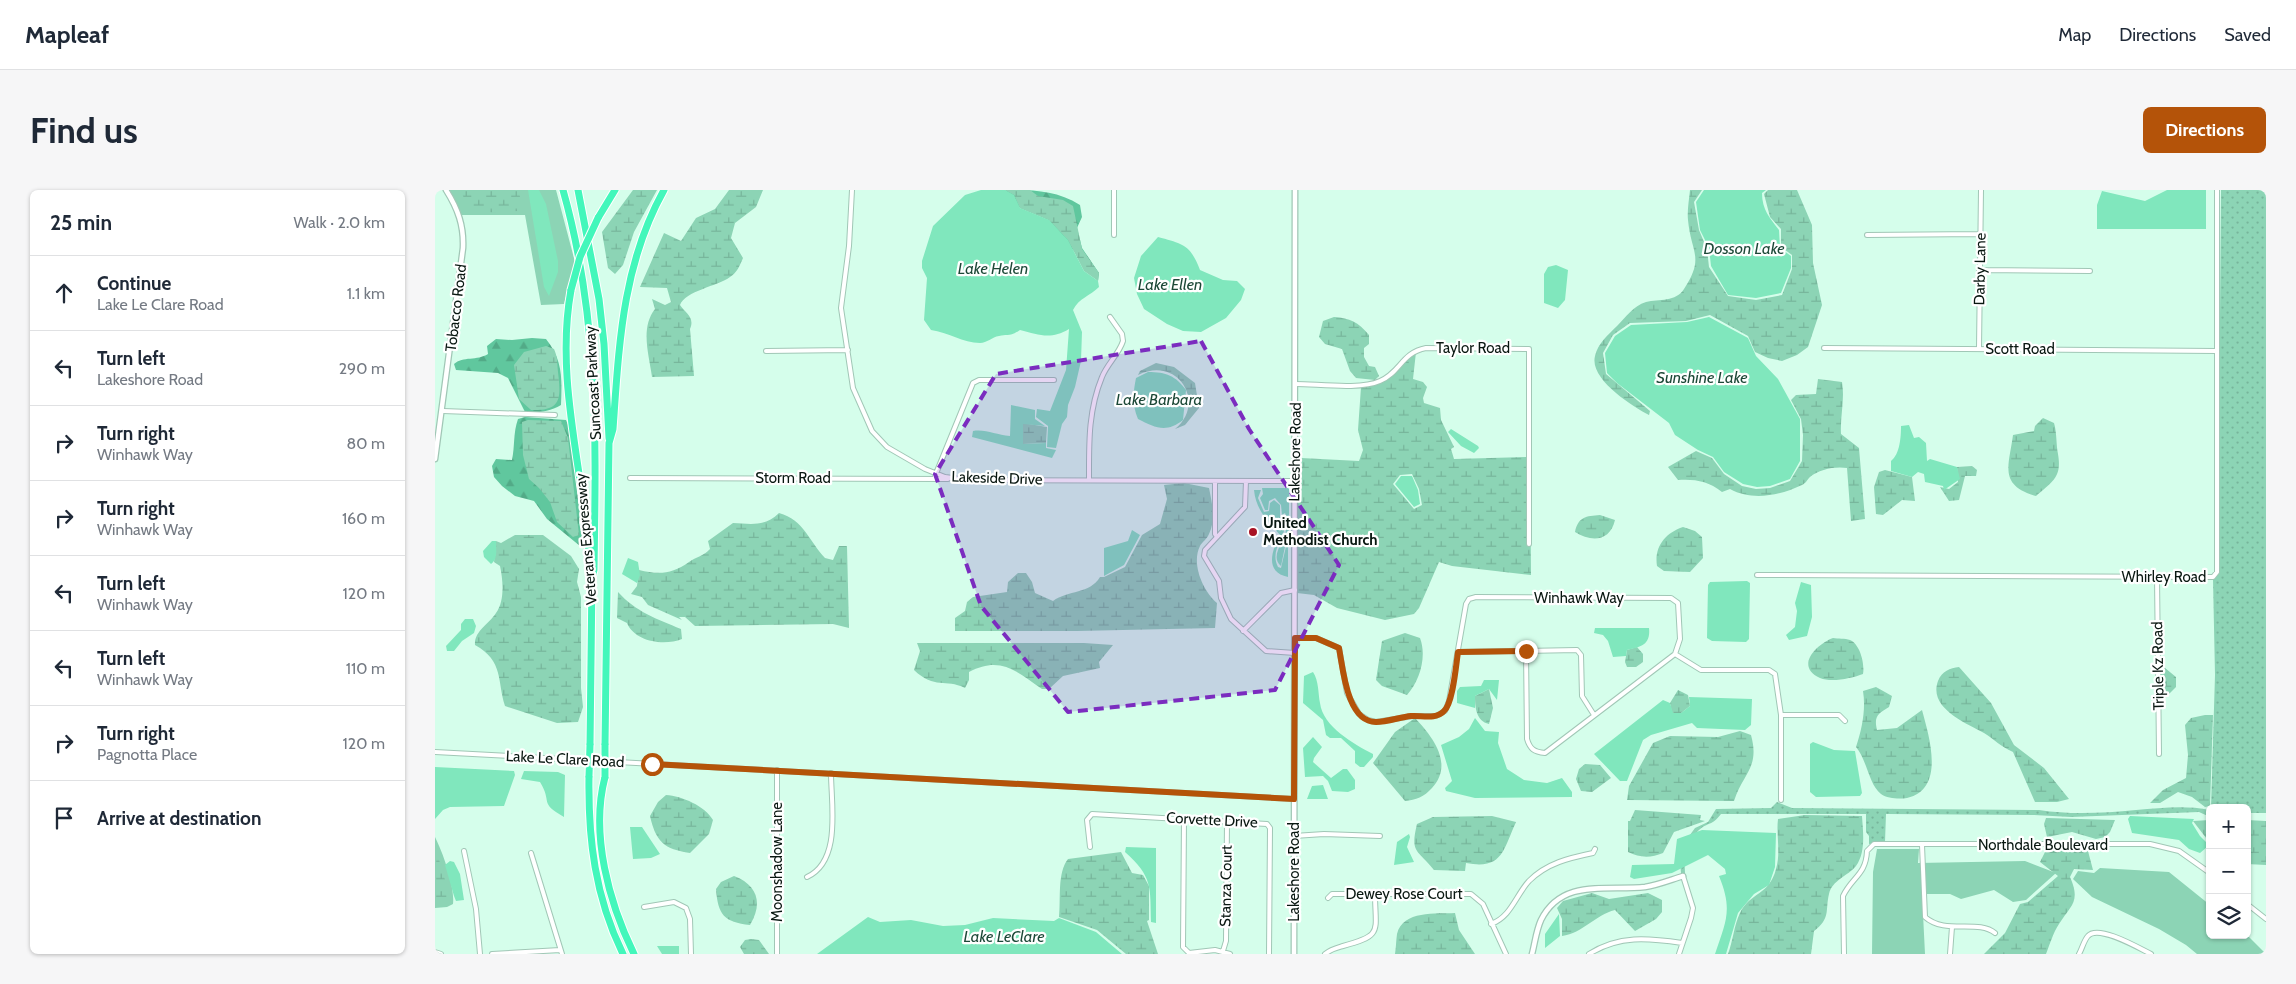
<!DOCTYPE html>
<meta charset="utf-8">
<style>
body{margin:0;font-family:Cabin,sans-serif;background:#f6f6f7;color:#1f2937}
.controls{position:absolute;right:15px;bottom:15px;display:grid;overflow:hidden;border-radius:8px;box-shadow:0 1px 4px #0004}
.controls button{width:45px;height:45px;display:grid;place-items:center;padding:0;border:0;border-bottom:1px solid #e0e1e3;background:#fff;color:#1f2937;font:25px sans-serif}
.stop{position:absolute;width:15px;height:15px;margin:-11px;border:4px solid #b45309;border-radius:50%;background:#fff}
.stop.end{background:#b45309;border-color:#fff;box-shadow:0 1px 5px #0008}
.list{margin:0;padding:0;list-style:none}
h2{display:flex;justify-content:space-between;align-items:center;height:65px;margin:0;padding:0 20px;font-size:21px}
h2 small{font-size:16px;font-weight:400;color:#747a83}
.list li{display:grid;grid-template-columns:32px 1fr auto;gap:15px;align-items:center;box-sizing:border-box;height:75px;padding:0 20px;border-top:1px solid #e0e1e3}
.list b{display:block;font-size:19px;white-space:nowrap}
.list p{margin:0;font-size:16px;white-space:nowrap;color:#747a83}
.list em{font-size:16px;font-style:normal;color:#747a83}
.icon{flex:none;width:28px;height:28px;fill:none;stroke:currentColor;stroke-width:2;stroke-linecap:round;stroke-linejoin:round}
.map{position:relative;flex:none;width:1831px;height:764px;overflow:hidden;border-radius:8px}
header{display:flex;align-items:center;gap:30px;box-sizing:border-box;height:70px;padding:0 25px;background:#fff;border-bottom:1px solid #e0e1e3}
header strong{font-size:24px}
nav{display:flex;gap:28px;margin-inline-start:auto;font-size:18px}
.intro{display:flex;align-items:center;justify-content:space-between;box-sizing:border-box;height:120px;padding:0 30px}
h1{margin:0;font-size:35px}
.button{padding:12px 22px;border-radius:8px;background:#b45309;color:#fff;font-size:18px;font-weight:700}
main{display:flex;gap:30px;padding:0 30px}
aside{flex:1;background:#fff;border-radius:8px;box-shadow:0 1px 4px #0004}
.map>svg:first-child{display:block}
</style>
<header>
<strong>Mapleaf</strong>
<nav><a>Map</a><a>Directions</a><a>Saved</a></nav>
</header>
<div class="intro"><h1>Find us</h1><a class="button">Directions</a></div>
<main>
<aside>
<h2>25 min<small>Walk · 2.0 km</small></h2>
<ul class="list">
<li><svg class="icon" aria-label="ahead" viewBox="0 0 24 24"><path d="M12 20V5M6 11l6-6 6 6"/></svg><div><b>Continue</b><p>Lake Le Clare Road</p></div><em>1.1 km</em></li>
<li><svg class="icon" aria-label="left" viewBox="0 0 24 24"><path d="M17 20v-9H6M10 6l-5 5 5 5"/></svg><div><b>Turn left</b><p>Lakeshore Road</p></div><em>290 m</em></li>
<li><svg class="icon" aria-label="right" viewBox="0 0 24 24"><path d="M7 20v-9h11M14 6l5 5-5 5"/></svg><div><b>Turn right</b><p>Winhawk Way</p></div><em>80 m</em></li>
<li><svg class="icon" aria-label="right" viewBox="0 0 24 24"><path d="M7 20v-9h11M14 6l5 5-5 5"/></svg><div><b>Turn right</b><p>Winhawk Way</p></div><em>160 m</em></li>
<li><svg class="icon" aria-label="left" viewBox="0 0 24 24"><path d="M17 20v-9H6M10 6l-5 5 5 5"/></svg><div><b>Turn left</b><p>Winhawk Way</p></div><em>120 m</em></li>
<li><svg class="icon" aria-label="left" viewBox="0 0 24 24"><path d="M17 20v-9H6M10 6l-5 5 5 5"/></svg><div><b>Turn left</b><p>Winhawk Way</p></div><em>110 m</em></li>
<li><svg class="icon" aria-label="right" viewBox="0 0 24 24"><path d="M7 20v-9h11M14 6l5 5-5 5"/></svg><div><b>Turn right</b><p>Pagnotta Place</p></div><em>120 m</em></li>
<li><svg class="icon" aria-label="arrive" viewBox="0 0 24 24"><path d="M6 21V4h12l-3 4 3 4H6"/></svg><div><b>Arrive at destination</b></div></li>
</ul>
</aside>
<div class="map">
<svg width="1831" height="764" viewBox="0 0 1831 764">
<defs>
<pattern id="forest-firs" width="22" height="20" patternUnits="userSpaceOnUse" patternTransform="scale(1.25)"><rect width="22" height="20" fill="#60c79e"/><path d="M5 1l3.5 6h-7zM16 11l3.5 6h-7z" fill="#52aa87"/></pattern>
<pattern id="wetland-marsh" width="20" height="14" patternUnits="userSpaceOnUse" patternTransform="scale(1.25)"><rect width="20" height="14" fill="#8cd4b5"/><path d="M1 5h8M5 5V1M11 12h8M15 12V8" fill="none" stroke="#77b59b"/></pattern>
<pattern id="park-dots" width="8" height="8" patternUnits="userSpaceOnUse" patternTransform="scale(1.25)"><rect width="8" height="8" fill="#8cd4b5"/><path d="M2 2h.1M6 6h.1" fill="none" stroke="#77b59b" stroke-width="1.8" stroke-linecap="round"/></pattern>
</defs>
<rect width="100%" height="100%" fill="#d5feeb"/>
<path fill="#8cd4b5" d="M10 0H121L140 72 129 114 106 115 90 25H22Z
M0 647C8 663 20 696 18 714L12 717 0 718Z
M1442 659H1484L1483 673 1590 671 1621 683 1591 710 1578 712 1559 700 1526 709 1515 704H1487L1490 764H1437L1438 682Z
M1665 678 1734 682 1775 715V745H1812L1831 764H1762L1751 755 1724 739 1657 707 1638 689 1643 681 1659 683Z"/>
<path fill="url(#forest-firs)" d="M570 0C598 0 621 0 645 15L647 27 642 38 647 58 664 83 663 91 614 30 585 18Z
M97 148 111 149C128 170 127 189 126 215 114 222 102 223 90 222L73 188 63 183 21 180 19 174C28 166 42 171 53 164L52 156 61 149 77 150Z
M90 227 131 230 134 237 145 321 144 333 149 353 145 356 112 329 99 311 80 306 67 296 59 287 57 276 61 269 77 270C80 256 78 243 83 229Z"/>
<path fill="url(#wetland-marsh)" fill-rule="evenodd" d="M26 0H84L86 15 83 21C61 22 33 28 26 0Z
M198 0H222L199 42 188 75 180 84 173 78 167 42Z
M294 0H328L321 17 300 33 296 48 308 68C305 75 302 83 295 87 283 96 250 101 245 115 251 124 260 127 255 139L259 186 217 187C214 165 205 138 220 119L217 109 230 115 236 112 232 98 205 97 229 43 246 51 261 28 280 19Z
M570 0H595L603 6 628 10 638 16 647 59 664 83 663 91 649 81 633 50 614 30 585 18 579 5Z
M1255 0H1267L1259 12 1264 40 1272 59 1274 77 1293 106 1321 110 1347 105 1357 79V65L1346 57V39L1335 27 1329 4 1333 0H1362L1377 35 1378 73 1387 115 1373 157 1362 165 1347 171 1333 168 1320 162 1313 146 1275 125 1251 131 1195 133 1178 145 1168 163 1171 184 1215 221 1214 225C1197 216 1154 189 1160 166 1163 153 1173 145 1182 136 1191 127 1198 116 1211 112 1224 109 1241 112 1249 99 1270 67 1256 63 1253 30 1252 21 1254 10 1255 0Z
M899 127C915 128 923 132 934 145V154L929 158V167L934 176 940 177 944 186 940 190 921 188 915 181 907 159 890 154 884 147 888 131Z
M111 156 119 159C123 168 122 173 123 182 126 208 127 221 96 220L84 209 79 175 89 162Z
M981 162 978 189 988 192 992 197 988 208 989 213 1005 218 1006 230 1019 257 1016 259 1019 269 1091 267V275H1095V267L1096 385 1017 376 1004 372 984 418 979 424 950 430 902 418 879 405 862 403V293L866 268 924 271 928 260 923 240 926 197C960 193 957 177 981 162ZM977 284 984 299 987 315 979 319 958 294 965 285Z
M721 173 739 177 760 193 764 218 750 235 740 239C772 213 743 165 703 185L705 181Z
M1383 189 1407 192C1410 210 1405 226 1406 244L1424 258 1430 329 1416 331 1412 278C1401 276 1384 279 1375 287 1372 290 1371 293 1367 295 1344 306 1317 311 1295 299L1287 302C1273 291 1260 289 1243 290L1233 277 1261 261 1277 268 1289 284 1307 296 1321 299 1335 298 1355 291 1367 271 1368 245 1366 229 1356 210 1361 205 1381 204Z
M1608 228 1619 233C1622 243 1621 254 1623 264 1627 287 1618 291 1601 306 1563 295 1574 276 1578 245L1599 241 1600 236Z
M93 230 126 231 133 248 144 345 138 347 122 332 115 312 104 298 94 289 88 265 87 232Z
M588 233 612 237 611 253 588 254Z
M1537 276 1542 280 1541 286H1530L1524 310 1514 311 1505 297 1514 299 1523 292 1522 277Z
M1450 280 1477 287 1480 311 1467 310 1448 325 1441 324 1439 297 1444 282Z
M749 293 774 298C777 313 781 329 774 344 772 349 767 352 765 356 756 374 768 401 782 413L780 438 642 441H520V428L530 421 532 412 538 407 572 402 573 392 583 383H591L597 392 600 403 618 411C633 400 655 404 665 387H669L690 377 707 345 725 334 732 309 729 295Z
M344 323C369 330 374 351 390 368L398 370 404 356H412L414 438 398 434 260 436 250 427H244L247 430 213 415 207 407 196 404 202 396 204 380C224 385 237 384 254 372 261 367 269 366 275 359L273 351 298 333C316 334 330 337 344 323Z
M1165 325 1180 330C1175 352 1156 352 1140 342 1143 327 1151 326 1165 325Z
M1248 337 1260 341 1267 347 1268 368 1255 382 1229 381 1222 376C1219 357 1230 343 1248 337Z
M80 345H108L136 366 144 379 142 392 146 407V498L148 517 143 532 122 533 70 516C62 491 69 471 40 455 39 441 54 434 61 423 70 411 68 390 65 376L59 372 61 351 66 353Z
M183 402C201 422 222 429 246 439L247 449C229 456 200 452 192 433L182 428Z
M970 443 985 448C992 466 985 491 972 505L947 496 941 490 947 451Z
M1398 448C1403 449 1410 448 1415 450 1425 454 1430 474 1428 484 1417 488 1397 493 1385 488 1359 476 1382 454 1398 448Z
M482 453H649L678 455 664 472 665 478 628 486 614 499H607C582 482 566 465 534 482V490L530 498C510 488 500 500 479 480L485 461Z
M1202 457 1208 464V472L1201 477H1192L1190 472 1192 460Z
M1524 477 1556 513 1579 555 1609 578 1634 609 1622 612H1600L1578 562C1565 556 1560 550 1549 543 1531 533 1493 518 1503 491 1507 481 1515 478 1524 477Z
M1730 478 1741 487V497L1725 513V480Z
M1441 497 1457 506 1454 517C1442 524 1439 527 1442 540L1462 538 1487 520C1494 546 1511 599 1472 608 1465 609 1453 609 1446 604 1434 595 1432 570 1421 557 1427 539 1431 519 1428 501Z
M1054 499 1058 518 1054 534C1041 531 1040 517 1040 506Z
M1243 500 1253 505 1255 516 1246 523H1237L1235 513Z
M1770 525H1778L1775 616 1770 617 1757 607 1743 602 1725 613H1715L1728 600 1751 588 1753 565 1750 535 1756 528Z
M980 528C998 547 1019 574 997 598 989 607 981 610 970 611L938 573 960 542Z
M1305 541 1316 545C1325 578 1308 583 1299 611L1192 610 1194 596 1218 553 1235 546 1283 547Z
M1150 574 1165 575 1176 588 1157 602 1146 601 1141 589 1144 579Z
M231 605C247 606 270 616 278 630L274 644 255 663C229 659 221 652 215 626L223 612Z
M1200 620 1266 625 1265 630 1270 631 1239 642 1228 663C1216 668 1205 668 1193 662V631H1195Z
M1370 625 1427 626C1428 642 1431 662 1421 676 1413 686 1397 690 1394 704 1390 721 1396 728 1379 741L1376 764H1293C1298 751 1299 735 1305 723 1315 702 1334 706 1341 679 1346 663 1341 645 1343 629Z
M1057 626 1081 632C1068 660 1068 680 1031 673L1030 681 999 680C982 659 975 663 982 634L998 627Z
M1611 628 1680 630 1675 642 1670 647 1661 649 1637 642 1612 647 1609 634Z
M1775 630V653L1758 631Z
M1812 630 1831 631V675L1812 674Z
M0 656 15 707 2 714 0 713Z
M1639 659 1653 661 1658 680 1639 679 1635 687C1646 712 1636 715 1624 734 1618 743 1615 754 1611 764H1549L1570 743 1585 714 1593 712 1623 686 1605 672 1611 660Z
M686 662 697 683 708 685 714 696V730L712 731 723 764H691L662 740 624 727C626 709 622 683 633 669Z
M299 686C323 695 328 714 315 735 289 732 283 725 281 699L286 692Z
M1157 703 1174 709 1213 703 1227 710V722L1221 729 1200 741 1180 720C1160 725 1148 743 1127 746V729L1122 718 1128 711Z
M1020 723 1024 740 1040 764H960C961 758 961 751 962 744 968 720 1001 724 1020 723Z
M316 749 324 750 334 764H309L305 757 310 750Z"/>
<path fill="url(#park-dots)" d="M1786 0H1831V623H1812V618H1776L1780 485 1778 389 1783 383Z
M1342 612 1357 618 1604 620C1636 625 1669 623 1701 620 1726 618 1750 615 1775 620V627L1764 622 1636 627 1599 625 1451 624 1450 652 1434 654V646L1431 642V624H1286C1277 636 1273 632 1264 640 1250 652 1249 666 1250 683H1246L1244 660 1260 638 1273 632 1281 619 1336 618Z"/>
<path fill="#80e7bd" d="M93 0H104L111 14 123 71V82L114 106 109 97Z
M546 0H570L579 5 585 18 614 30 633 50 649 81 663 91 664 97C655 106 644 108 638 120L647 142 646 171 640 197 633 215 632 227 627 234 621 258 612 257 613 236 601 227 602 219 615 221 631 180 634 139C616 150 604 145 585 140 573 148 575 143 564 146 557 147 552 153 545 153 528 153 513 142 496 140L489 130 492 88 487 78V71L498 36 530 5Z
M1269 0H1331L1327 3C1327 20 1335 28 1344 40L1345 58 1356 66V78L1346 103 1321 108 1293 105 1276 76 1274 58 1265 40 1261 12Z
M1732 0H1771V39H1662V15L1667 1 1710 11Z
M723 47C748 54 755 54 765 80L788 90 802 91 810 99 806 110 791 128 766 142 748 141 732 134 709 119 702 104 699 88 706 66Z
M1121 75 1133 80 1130 110 1123 118 1109 113V84L1113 77Z
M1274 127 1313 148 1321 166 1343 189 1365 229V271L1355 289 1335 296 1322 297 1308 294 1289 282 1278 267 1263 260 1240 245 1234 233 1182 193 1172 183 1170 163 1180 146 1196 135 1252 132Z
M713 182C731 182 741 186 751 200L748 230C732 243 720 238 703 229 697 215 698 203 701 188Z
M576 215 600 220V229L610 236 588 234V254L611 253V258L621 260 617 268 537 247 538 241C551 239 561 245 575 246Z
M1474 235 1479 248 1484 247 1491 253 1492 271 1495 269 1522 277 1525 289 1509 300 1508 296 1490 292 1489 284 1483 282 1477 287 1456 281V271C1465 264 1466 247 1466 236Z
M1016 239 1043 256 1044 258 1039 263 1026 256 1013 242Z
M966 286H977L983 300 985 314 979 317 960 294Z
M827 298H854V346L852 347 846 376C831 363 860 345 850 323L847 325 846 315 840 308 834 311 833 320H830L825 308 828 304Z
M819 300H826L823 308 829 322 834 321 835 313 839 310 845 315V327L849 325C856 345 833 357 843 377L846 378 853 348V387C829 382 837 360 845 345 832 330 821 320 819 300Z
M697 340 705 345 689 375 669 386V358L693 351Z
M57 351H61C61 359 63 369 56 374L49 367 48 361Z
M193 368 203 372 205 385 202 393 187 384Z
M1312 391 1315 393 1314 449 1311 452 1277 451 1272 448 1273 395 1275 392Z
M1366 392 1376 395 1377 427 1372 446 1354 450 1351 445 1360 437 1362 421 1360 413Z
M30 429H38L41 436 39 443 27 451 19 461H12L11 456 26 440V434Z
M1160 438H1214C1216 456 1204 457 1192 460L1191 466 1178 467 1173 451 1168 445 1159 443Z
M878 482C884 491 883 503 885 513 888 537 919 554 938 564V567L929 577H925L920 573V561L906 548H895L891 545 888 530 868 513 869 486Z
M1049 490H1064L1062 510 1054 499 1040 506V518L1022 513V501L1025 497 1046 496Z
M1254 507 1317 509 1316 535 1310 540 1262 538 1257 533 1216 545 1208 550 1192 591H1185L1159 564 1228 510 1235 513 1238 523H1246L1255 516Z
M1040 528 1050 541 1064 542 1063 553 1072 579 1089 590 1112 593 1127 588 1137 602V607L1040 608 1011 601 1010 598 1017 591 1006 555 1024 547 1034 539Z
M878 547 887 557 879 568 878 572 896 588 908 579H912L920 590V599L913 602 897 601 893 591 888 586 870 587 868 558Z
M1378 552 1399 560 1420 561 1427 603 1425 606 1381 607 1375 602V554Z
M0 577 79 581 80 585 69 616 15 617 8 620 0 629Z
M89 581 123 582 130 585 129 627C103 612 118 613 105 592L86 589Z
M888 595 893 609H872L877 596Z
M1695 626 1759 629 1757 633 1765 646 1772 653V657L1765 663 1754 659 1744 650 1697 643 1693 629Z
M195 637H207L225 664 216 668 198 669Z
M1267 640 1341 643 1340 677 1334 695 1319 704 1303 723 1291 764H1280C1291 731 1298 720 1284 686L1291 684 1290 679 1273 665 1237 683 1199 689 1195 687 1197 675 1239 674 1242 649Z
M974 644 975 647 972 657 979 672 959 675 962 652Z
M691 657 721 658V733L716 732C715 697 718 687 690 662Z
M15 671 19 672 25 684 29 710 21 711 19 706 10 675Z
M1124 724 1125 746 1110 758V744Z
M433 727 445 732 476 730 508 736 530 735 558 728 619 731 624 728 661 742 687 764H382Z
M222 756H244V764H227Z"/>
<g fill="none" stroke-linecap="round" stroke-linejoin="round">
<defs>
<path id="minor" d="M417 0 414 56 406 118 418 198 437 241 452 257 490 279 510 287 533 290 859 291
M679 45V0
M1432 45 1545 44
M1544 80 1655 81
M1389 158 1782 161
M1544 159 1546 0
M331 161 413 160
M861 194C883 194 925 200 945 191 966 182 966 163 991 158L1094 159V354
M8 221 120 225
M500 286 538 193 544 190H619
M195 288 513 289
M654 290C654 254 653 221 667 187 672 174 684 164 688 151L687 144 675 127
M780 291V344L782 347
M811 291 810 317 770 360 769 366 784 391 786 408 796 429 831 461 860 463
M1322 385 1778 387 1782 382V0
M1722 387 1724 564
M808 441 846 403 860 400
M860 448H881L904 458 912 503 924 524 933 530 941 532 978 526H1001L1010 521 1014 511 1031 414 1034 409 1041 407 1236 408 1243 413 1245 449 1240 464 1110 563C1099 562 1095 559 1092 549L1091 461
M1023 462 1142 460 1146 465 1147 506 1159 525
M1240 464 1266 480H1334L1340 484 1346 525V610
M1346 525H1404L1410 531
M0 562 859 609
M749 629 748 757 754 763 780 760 795 764
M859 646 889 644 945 646
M1487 655 1490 727C1510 745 1543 729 1560 743
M655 657 652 630 657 624 832 634 835 638 834 764
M29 661 41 719 45 764
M96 663 127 764
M372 687C407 671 396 614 396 583
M893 708 897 704H1036L1048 714 1071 764
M1812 714 1831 729
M209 717 239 712 251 718 255 729 256 764
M1056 734C1076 727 1081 705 1094 691 1112 673 1134 668 1158 663L1160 659
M788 761 791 751 792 631
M0 762 6 764
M57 764 125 760
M342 764V580
M890 764C896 759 901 758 908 756 949 745 940 742 940 703
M1154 764C1184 745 1213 748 1247 753
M1244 764 1256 728 1258 718 1248 686
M1409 764 1408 706C1417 687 1431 685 1432 661L1439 654H1715L1744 661 1775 683
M1515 764 1517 737
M1644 764C1647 759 1649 750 1653 746 1663 734 1704 758 1716 764"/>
<path id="tertiary" d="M0 269 28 58C29 36 23 19 11 0
M859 764 860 0
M1097 764C1100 753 1101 741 1106 730 1127 688 1172 701 1210 697 1223 695 1235 690 1248 686"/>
<path id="motorway" d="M128 0C164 127 161 249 159 380L157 388
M143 0 164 109 169 154 174 248
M163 28 180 0
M136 100C119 193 151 287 155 381L157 388 155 555
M170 555 174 253 178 239C184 156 187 75 229 0
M154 586C153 649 160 707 188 764
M170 587C155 644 174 713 199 764"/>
</defs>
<use href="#minor" stroke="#a1c7b6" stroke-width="6"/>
<use href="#tertiary" stroke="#a1c7b6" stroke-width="7"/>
<use href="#motorway" stroke="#fff" stroke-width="9"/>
<use href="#minor" stroke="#fff" stroke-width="4"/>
<use href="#tertiary" stroke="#fff" stroke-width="4.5"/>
<use href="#motorway" stroke="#43f7bb" stroke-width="7"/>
<defs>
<path id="motorway-bridge" d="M136 100 145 67 163 28
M154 586 155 555
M170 587V555"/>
</defs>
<use href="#motorway-bridge" stroke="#fff" stroke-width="9" stroke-linecap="butt"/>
<use href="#motorway-bridge" stroke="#43f7bb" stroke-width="7"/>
</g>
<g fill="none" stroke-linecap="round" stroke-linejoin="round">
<path stroke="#b45309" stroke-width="6" d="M217 574 859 609 860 448H881L904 458C908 479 912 532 941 532 953 532 965 527 976 526 986 525 1001 530 1009 521 1018 513 1021 475 1023 462L1091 461"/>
</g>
<path fill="#7b2cbf" fill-opacity="0.2" stroke="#7b2cbf" stroke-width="4" stroke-dasharray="10 6" stroke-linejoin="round" d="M766 151 814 239 904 375 840 500 633 522 546 416 500 284 561 184Z"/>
<circle fill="#a81224" stroke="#fff" stroke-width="2" cx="818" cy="342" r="5"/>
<g text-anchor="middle" stroke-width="4.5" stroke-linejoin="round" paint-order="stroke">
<g font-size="15" fill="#091711" stroke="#fff">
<text transform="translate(1545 79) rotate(-89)" y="5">Darby Lane</text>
<text transform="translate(21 118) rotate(-83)" y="5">Tobacco Road</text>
<text x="1038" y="163">Taylor Road</text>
<text x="1585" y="164">Scott Road</text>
<text transform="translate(158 193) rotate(-93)" y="5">Suncoast Parkway</text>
<text transform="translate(860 262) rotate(-89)" y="5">Lakeshore Road</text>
<text x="358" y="293">Storm Road</text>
<text transform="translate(562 288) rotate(2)" y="5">Lakeside Drive</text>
<text transform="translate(151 349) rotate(-95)" y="5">Veterans Expressway</text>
<text x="1729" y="392">Whirley Road</text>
<text x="1144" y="413">Winhawk Way</text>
<text transform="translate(1723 476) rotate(-91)" y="5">Triple Kz Road</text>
<text transform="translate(130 569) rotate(3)" y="5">Lake Le Clare Road</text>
<text transform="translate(777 630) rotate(3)" y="5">Corvette Drive</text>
<text x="1608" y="660">Northdale Boulevard</text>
<text transform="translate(342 672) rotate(-90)" y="5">Moonshadow Lane</text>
<text transform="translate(859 682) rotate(-90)" y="5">Lakeshore Road</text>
<text transform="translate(791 696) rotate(-89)" y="5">Stanza Court</text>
<text x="969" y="709">Dewey Rose Court</text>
</g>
<g font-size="15" font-weight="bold" fill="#091711" stroke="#fff" text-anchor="start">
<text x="828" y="338">United<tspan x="828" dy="17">Methodist Church</tspan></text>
</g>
<g font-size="16" font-style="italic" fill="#1c4837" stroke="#fff">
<text x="1309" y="64">Dosson Lake</text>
<text x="558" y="84">Lake Helen</text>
<text x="735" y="100">Lake Ellen</text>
<text x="1267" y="193">Sunshine Lake</text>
<text x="724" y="215">Lake Barbara</text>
<text x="569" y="752">Lake LeClare</text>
</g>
</g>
</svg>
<div class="controls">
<button>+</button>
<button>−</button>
<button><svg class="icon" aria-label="layers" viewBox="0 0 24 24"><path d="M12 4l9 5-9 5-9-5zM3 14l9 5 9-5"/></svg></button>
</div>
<div class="stop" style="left:217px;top:574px"></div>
<div class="stop end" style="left:1091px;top:461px"></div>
</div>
</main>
